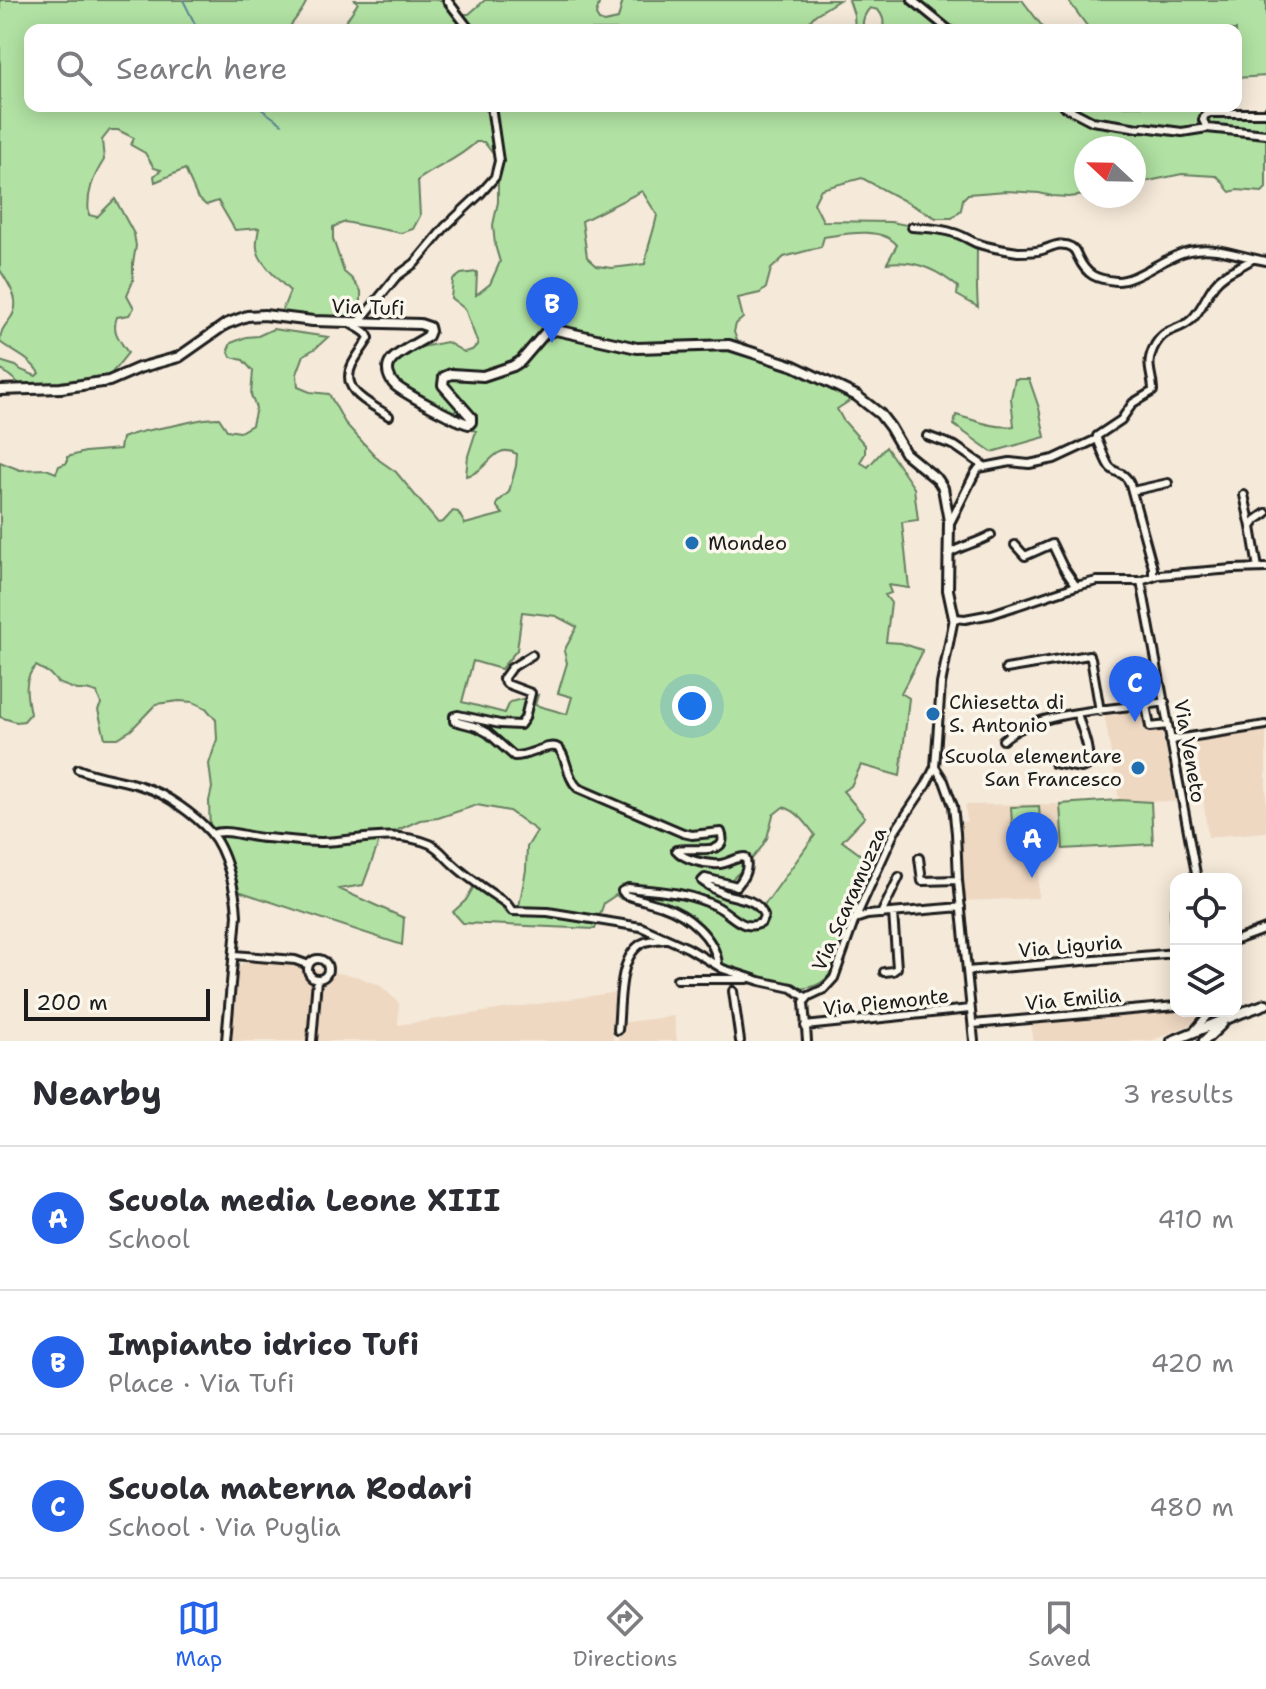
<!DOCTYPE html>
<meta charset="utf-8">
<style>
body{margin:0;font-family:"Shantell Sans",sans-serif;background:#f7f7f7;color:#2b2b33}
.controls{position:absolute;right:24px;bottom:24px;display:grid;overflow:hidden;border-radius:16px;box-shadow:0 4px 20px #0003}
.controls button{width:72px;height:72px;display:grid;place-items:center;padding:0;border:0;border-bottom:2px solid #e1e1e2;background:#fff;color:#2b2b33;font:40px sans-serif}
.compass{position:absolute;left:1074px;top:136px;width:72px;height:72px;border-radius:50%;background:#fff;box-shadow:0 4px 20px #0003;rotate:292deg}
.scale{position:absolute;left:24px;bottom:20px;width:186px;box-sizing:border-box;padding-left:8px;border:4px solid #1c1c1c;border-top:0;font-size:22px;line-height:28px;white-space:nowrap;color:#1c1c1c;-webkit-text-stroke:6px #fbf7ec;paint-order:stroke}
.you{position:absolute;left:692px;top:706px;width:28px;height:28px;margin:-20px;border:6px solid #fff;border-radius:50%;background:#1a73e8;box-shadow:0 0 0 12px #1a73e833}
.badge{display:grid;place-items:center;width:52px;height:52px;border-radius:50%;background:#2563eb;color:#fff;font-size:26px;font-weight:700}
.pin{position:absolute;translate:-50% -66px;filter:drop-shadow(0 2px 4px #0008)}
.pin::after{content:'';position:absolute;top:42px;width:28px;height:24px;background:inherit;clip-path:polygon(0 0,100% 0,50% 100%)}
.list{margin:0;padding:0;list-style:none}
h2{display:flex;justify-content:space-between;align-items:center;height:104px;margin:0;padding:0 32px;font-size:34px}
h2 small{font-size:26px;font-weight:400;color:#7c7c81}
.list li{display:grid;grid-template-columns:52px 1fr auto;gap:24px;align-items:center;box-sizing:border-box;height:144px;padding:0 32px;border-top:2px solid #e1e1e2}
.list b{display:block;font-size:30px;white-space:nowrap}
.list p{margin:0;font-size:26px;white-space:nowrap;color:#7c7c81}
.list em{font-size:26px;font-style:normal;color:#7c7c81}
.icon{flex:none;width:44px;height:44px;fill:none;stroke:currentColor;stroke-width:2;stroke-linecap:round;stroke-linejoin:round}
.map{position:relative;flex:none;width:1266px;height:1041px;overflow:hidden}
.search{position:absolute;background:#fff;box-shadow:0 4px 20px #0003;left:24px;right:24px;top:24px;height:88px;display:flex;align-items:center;gap:20px;box-sizing:border-box;padding:0 28px;border-radius:16px;color:#7c7c81;font-size:30px}
.sheet{height:536px;background:#fff}
nav{display:flex;justify-content:space-around;align-items:center;box-sizing:border-box;height:112px;border-top:2px solid #e1e1e2;background:#fff;font-size:22px;color:#7c7c81}
nav a{display:grid;justify-items:center;gap:4px}
nav .on{color:#2563eb}
.map>svg:first-child{display:block}
</style>
<div class="map">
<svg width="1266" height="1041" viewBox="0 0 1266 1041">
<rect width="100%" height="100%" fill="#f5e9d9"/>
<filter id="ink" filterUnits="userSpaceOnUse"><feTurbulence type="fractalNoise" baseFrequency=".0125" numOctaves="2"/><feDisplacementMap in="SourceGraphic" scale="16" xChannelSelector="R" yChannelSelector="G"/><feConvolveMatrix kernelMatrix="1 2 1 2 8 2 1 2 1" color-interpolation-filters="sRGB"/></filter>
<g filter="url(#ink)">
<path fill="#eed8c2" d="M1142 706 1146 730 1162 728 1176 802 1119 800 1104 713Z
M1266 727V832L1208 837 1196 742 1258 731V728Z
M1060 804 1063 849H1039L1038 898 960 901 957 873 960 822 967 821 965 805Z
M245 961 295 966 356 976 381 986 399 1003 398 1025 617 992 613 1041H228L236 970Z
M1176 1007V1011H1207L1204 1019 1151 1041H1033L1031 1020Z
M674 1016 677 1041H618L620 1023Z"/>
<path fill="#b1e2a3" stroke="#667f60" stroke-width="2" fill-rule="evenodd" d="M0 0H307C303 12 294 19 288 30H30V106H1199L1202 114 1205 112 1259 113 1266 106V188L1262 192 1237 190 1230 192C1225 188 1223 179 1216 176L1182 174 1134 184V148H1086V195L1068 197 1052 196 1039 193 1006 191 968 194 963 199 961 210 952 218H936L862 178 821 189 814 203 823 221 891 222 952 234 977 245C977 266 976 286 978 307L957 295 958 287C939 271 914 259 887 263L897 245C881 226 845 234 824 237L821 247 784 257 771 269 766 288 760 293 738 298 743 318 736 324 734 332 738 343 735 344 784 363 854 398 837 409 843 420 865 445V454L860 462 868 467 886 447 914 488 918 520 902 522 909 588 888 585 891 593 885 595 891 603 886 642 901 643 922 650 921 655 901 693 909 698 900 776 861 765 851 786 843 791 865 817 842 841 861 855 868 875C860 895 850 913 843 933 839 946 837 964 829 975 805 1008 736 972 708 958L711 956C698 918 655 907 621 899L616 895 604 903 595 929 463 923 453 912 466 900 474 886 500 904 505 912H518L526 870 527 847 537 831 509 811 477 805 438 818 420 820 400 829 379 842 363 885 339 889 404 918 402 945 232 889 224 862 212 839 210 832 209 801 212 788 209 764 217 739 216 720 206 708 193 702 179 701 156 704 131 730 118 738H105L98 710 101 704 97 693 86 690H77L58 683 49 673 36 666C22 679 27 697 30 714L24 721 16 722 0 717V462L20 470 46 469 56 473 59 466 67 463V457L85 452 120 449 122 438C140 430 160 429 180 424 194 421 204 418 219 418L227 430 240 432 252 425 256 408 251 395 253 371 243 360 231 357 228 350 231 343 246 337 258 336 273 329 328 337 316 348 304 355 297 374 298 387 310 392 329 394 345 423 379 460 396 472 438 523 443 522 453 511 458 512 465 524 503 514 497 507V503L509 492 516 466 517 454C493 441 489 472 466 476L468 456 476 431 468 429 398 391 386 368 406 350 447 342 464 352 472 350 478 344 465 309 451 298 453 280 461 274 477 272 476 295 490 284 500 262 495 245 493 225 498 202V177L501 167 498 134 491 129 497 159 484 142H476C459 159 437 166 418 180L420 216 413 229 401 233 345 222 333 227V239L344 272 351 278 361 291V309L352 317H339L330 320 280 316 290 291C280 281 258 262 257 248 256 242 258 234 259 228L235 230 218 201 206 205 197 197 185 169 155 182 154 176 161 170 154 168 145 153 131 145 134 138 118 130H110L102 140 104 160C93 177 86 194 89 215L97 217 115 199 134 234 136 246 133 263V281L127 295 134 308 129 315 117 317C111 332 120 340 128 353L111 374 95 381 69 385H21L0 368V361L16 366 21 370 36 376 39 373C30 358 14 353 0 342 0 331 4 327 10 319 23 302 9 285 0 270ZM642 191 657 215C654 232 647 247 645 264L612 268 597 266 587 257 582 221ZM522 612 556 616 577 627 564 651 567 663 558 693 572 697 567 714 535 705 538 695 510 702 505 713 462 702 473 661 501 669 517 650ZM783 807C798 811 806 823 815 835L769 899 763 906C749 899 722 895 714 885L731 880 746 866 761 848 767 838 773 815Z
M355 0H445L464 18 465 14H469L485 0H600L596 15 599 20 604 22 618 19 623 0H839L815 15 802 30H340L358 3Z
M849 0H1022L1045 30H883C884 21 884 17 878 10L870 8C864 14 862 22 863 30H855L854 15Z
M1068 0H1266V76L1236 78V30H1090Z
M1015 379H1029L1039 408 1045 437 992 452 954 425 956 415C974 420 995 429 1014 426L1011 398Z
M1119 800 1151 802 1153 844 1063 849 1060 804Z
M1039 806 1040 822 1012 824 1011 807Z"/>
<g fill="none" stroke-linecap="round" stroke-linejoin="round">
<path stroke="#5c8c92" stroke-width="2" d="M183 0 198 30
M257 106 282 124"/>
<defs>
<path id="street" d="M447 0 470 30
M912 0 949 30
M1063 106 1092 121 1139 128
M1143 127 1182 132 1207 128 1266 134
M1207 128 1203 120 1205 115 1210 113H1266
M912 227C926 228 941 228 954 233 962 235 969 240 976 243 990 248 1004 250 1018 252 1026 252 1035 252 1042 250 1052 247 1060 241 1071 247 1076 250 1076 253 1078 257 1087 276 1096 279 1116 281 1136 282 1165 256 1189 251 1217 245 1240 257 1266 261
M348 321C354 328 366 329 369 338 364 347 357 355 352 365 339 392 372 404 389 416
M359 322 396 277 415 263 445 227 480 194 495 177 499 161 491 106
M927 436 955 446 984 466
M1132 491 1168 483
M1244 495 1251 527
M951 521 974 475 979 468 1010 462 1029 464 1054 459 1097 439
M1015 545 1025 556 1052 544 1063 567 1076 586
M948 554C961 546 977 543 991 535
M1258 568 1251 527 1256 520 1266 513
M1153 576V568L1130 484C1123 469 1115 475 1109 466 1104 458 1101 447 1097 439V436L1121 420 1133 403 1153 391C1153 375 1145 366 1153 349 1164 326 1176 333 1191 320 1202 310 1206 295 1215 284 1224 272 1239 268 1251 260
M1141 581 1197 879
M532 655 511 668 503 679 507 684 531 693 525 718 520 725 500 724 458 715 454 716V721L477 727 488 733 514 756C528 757 549 742 558 748 567 755 566 777 578 788L683 833 692 835 721 832C731 858 689 846 676 850 684 860 706 865 720 864 729 863 736 857 745 857 750 868 744 878 737 886L705 878 702 881C709 886 717 891 725 894 741 899 758 899 764 916L761 923C742 932 732 914 716 906 684 891 662 892 628 888L622 891 625 895C638 899 650 902 663 906 687 914 715 937 718 964
M1006 669 1089 655 1091 658 1100 711
M1146 705 1150 727 1168 725
M1003 740C1035 710 1122 709 1165 702
M1170 740 1266 725
M1054 763 1081 768 1087 766C1092 750 1081 729 1077 713
M78 769C99 778 122 779 144 787 166 794 195 815 210 832 226 850 236 891 237 915L226 1041
M212 834C229 828 248 838 266 838 284 839 302 842 321 842 359 841 393 829 430 844 439 848 445 857 453 864 469 879 488 891 507 904L512 911 548 912 641 927 688 948 723 969 760 981 792 988 807 998
M919 858 922 881 958 880
M1175 909 1176 930
M881 914 899 877
M855 919 867 915 961 907
M1236 940 1266 929
M234 955 295 960 309 965
M308 969a10 10 0 1 1 20 0a10 10 0 1 1-20 0Z
M967 971 1176 953
M884 972 893 971 897 968 893 913
M677 979H747
M733 991 740 1041
M973 1024 1176 1006
M805 1026 970 1009
M618 1030C621 1005 617 953 645 942 651 940 658 940 664 939
M1195 1030 1211 1011
M312 1041 317 979
M807 1041 804 1002 809 996 824 989 834 978 855 919 895 831 926 785 935 767
M974 1041 958 880 956 833 953 806 944 781 935 767 941 684 954 618 965 619 992 614 1076 586 1097 581H1141L1159 575 1233 569 1266 568"/>
<path id="secondary" d="M0 390 61 388 109 381 139 368 179 357 226 324 247 316 264 315 313 321 420 324 429 327 430 331 428 336C418 343 398 352 391 361 385 369 389 379 395 385 404 393 456 421 469 424L471 422V417L443 385 444 377 451 374 483 376 513 366 521 361 545 333 556 330 637 348 729 345 794 366 857 396 880 414 890 427 905 453 938 480 943 488 949 521 948 590 954 618
M1244 1012 1266 1004
M1172 1041 1246 1011
M1204 1041 1222 1024"/>
</defs>
<use href="#street" stroke="#1c1c1c" stroke-width="12"/>
<use href="#secondary" stroke="#1c1c1c" stroke-width="14"/>
<use href="#street" stroke="#fbf7ec" stroke-width="6"/>
<use href="#secondary" stroke="#fbf7ec" stroke-width="8"/>
</g>
</g>
<g fill="#1f6fb2" stroke="#fbf7ec" stroke-width="3">
<circle cx="692" cy="543" r="8"/>
<circle cx="933" cy="714" r="8"/>
<circle cx="1138" cy="768" r="8"/>
</g>
<g text-anchor="middle" stroke-width="7" stroke-linejoin="round" paint-order="stroke">
<g font-size="20" fill="#1c1c1c" stroke="#fbf7ec">
<text transform="translate(368 307) rotate(2)" y="7">Via Tufi</text>
<text transform="translate(1190 751) rotate(80)" y="7">Via Veneto</text>
<text transform="translate(849 899) rotate(-66)" y="7">Via Scaramuzza</text>
<text transform="translate(1070 946) rotate(-5)" y="7">Via Liguria</text>
<text transform="translate(1073 999) rotate(-5)" y="7">Via Emilia</text>
<text transform="translate(886 1002) rotate(-6)" y="7">Via Piemonte</text>
</g>
<g font-size="20" fill="#1c1c1c" stroke="#fbf7ec" text-anchor="start">
<text x="708" y="550">Mondeo</text>
<text x="949" y="709">Chiesetta di<tspan x="949" dy="23">S. Antonio</tspan></text>
<text x="1122" y="763" text-anchor="end">Scuola elementare<tspan x="1122" dy="23">San Francesco</tspan></text>
</g>
</g>
</svg>
<div class="controls">
<button><svg class="icon" aria-label="locate" viewBox="0 0 24 24"><circle cx="12" cy="12" r="6"/><path d="M12 2v4M12 18v4M2 12h4M18 12h4"/></svg></button>
<button><svg class="icon" aria-label="layers" viewBox="0 0 24 24"><path d="M12 4l9 5-9 5-9-5zM3 14l9 5 9-5"/></svg></button>
</div>
<svg class="compass" viewBox="-18 -18 36 36"><path d="M0-13l5 13h-10z" fill="#e53935"/><path d="M0 13l5-13h-10z" fill="#7c7c81"/></svg>
<div class="scale">200 m</div>
<div class="you"></div>
<div class="pin badge" style="left:1032px;top:878px">A</div>
<div class="pin badge" style="left:552px;top:343px">B</div>
<div class="pin badge" style="left:1135px;top:722px">C</div>
<div class="search"><svg class="icon" aria-label="search" viewBox="0 0 24 24"><circle cx="10" cy="10" r="6"/><path d="M15 15l6 6"/></svg>Search here</div>
</div>
<section class="sheet">
<h2>Nearby<small>3 results</small></h2>
<ul class="list">
<li><span class="badge">A</span><div><b>Scuola media Leone XIII</b><p>School</p></div><em>410 m</em></li>
<li><span class="badge">B</span><div><b>Impianto idrico Tufi</b><p>Place · Via Tufi</p></div><em>420 m</em></li>
<li><span class="badge">C</span><div><b>Scuola materna Rodari</b><p>School · Via Puglia</p></div><em>480 m</em></li>
</ul>
</section>
<nav>
<a class="on"><svg class="icon" aria-label="map" viewBox="0 0 24 24"><path d="M3 6l6-2 6 2 6-2v14l-6 2-6-2-6 2zM9 4v14M15 6v14"/></svg>Map</a>
<a><svg class="icon" aria-label="directions" viewBox="0 0 24 24"><path d="M12 3l9 9-9 9-9-9zM9 14v-3h6M13 9l2 2-2 2"/></svg>Directions</a>
<a><svg class="icon" aria-label="saved" viewBox="0 0 24 24"><path d="M7 4h10v16l-5-4-5 4z"/></svg>Saved</a>
</nav>
